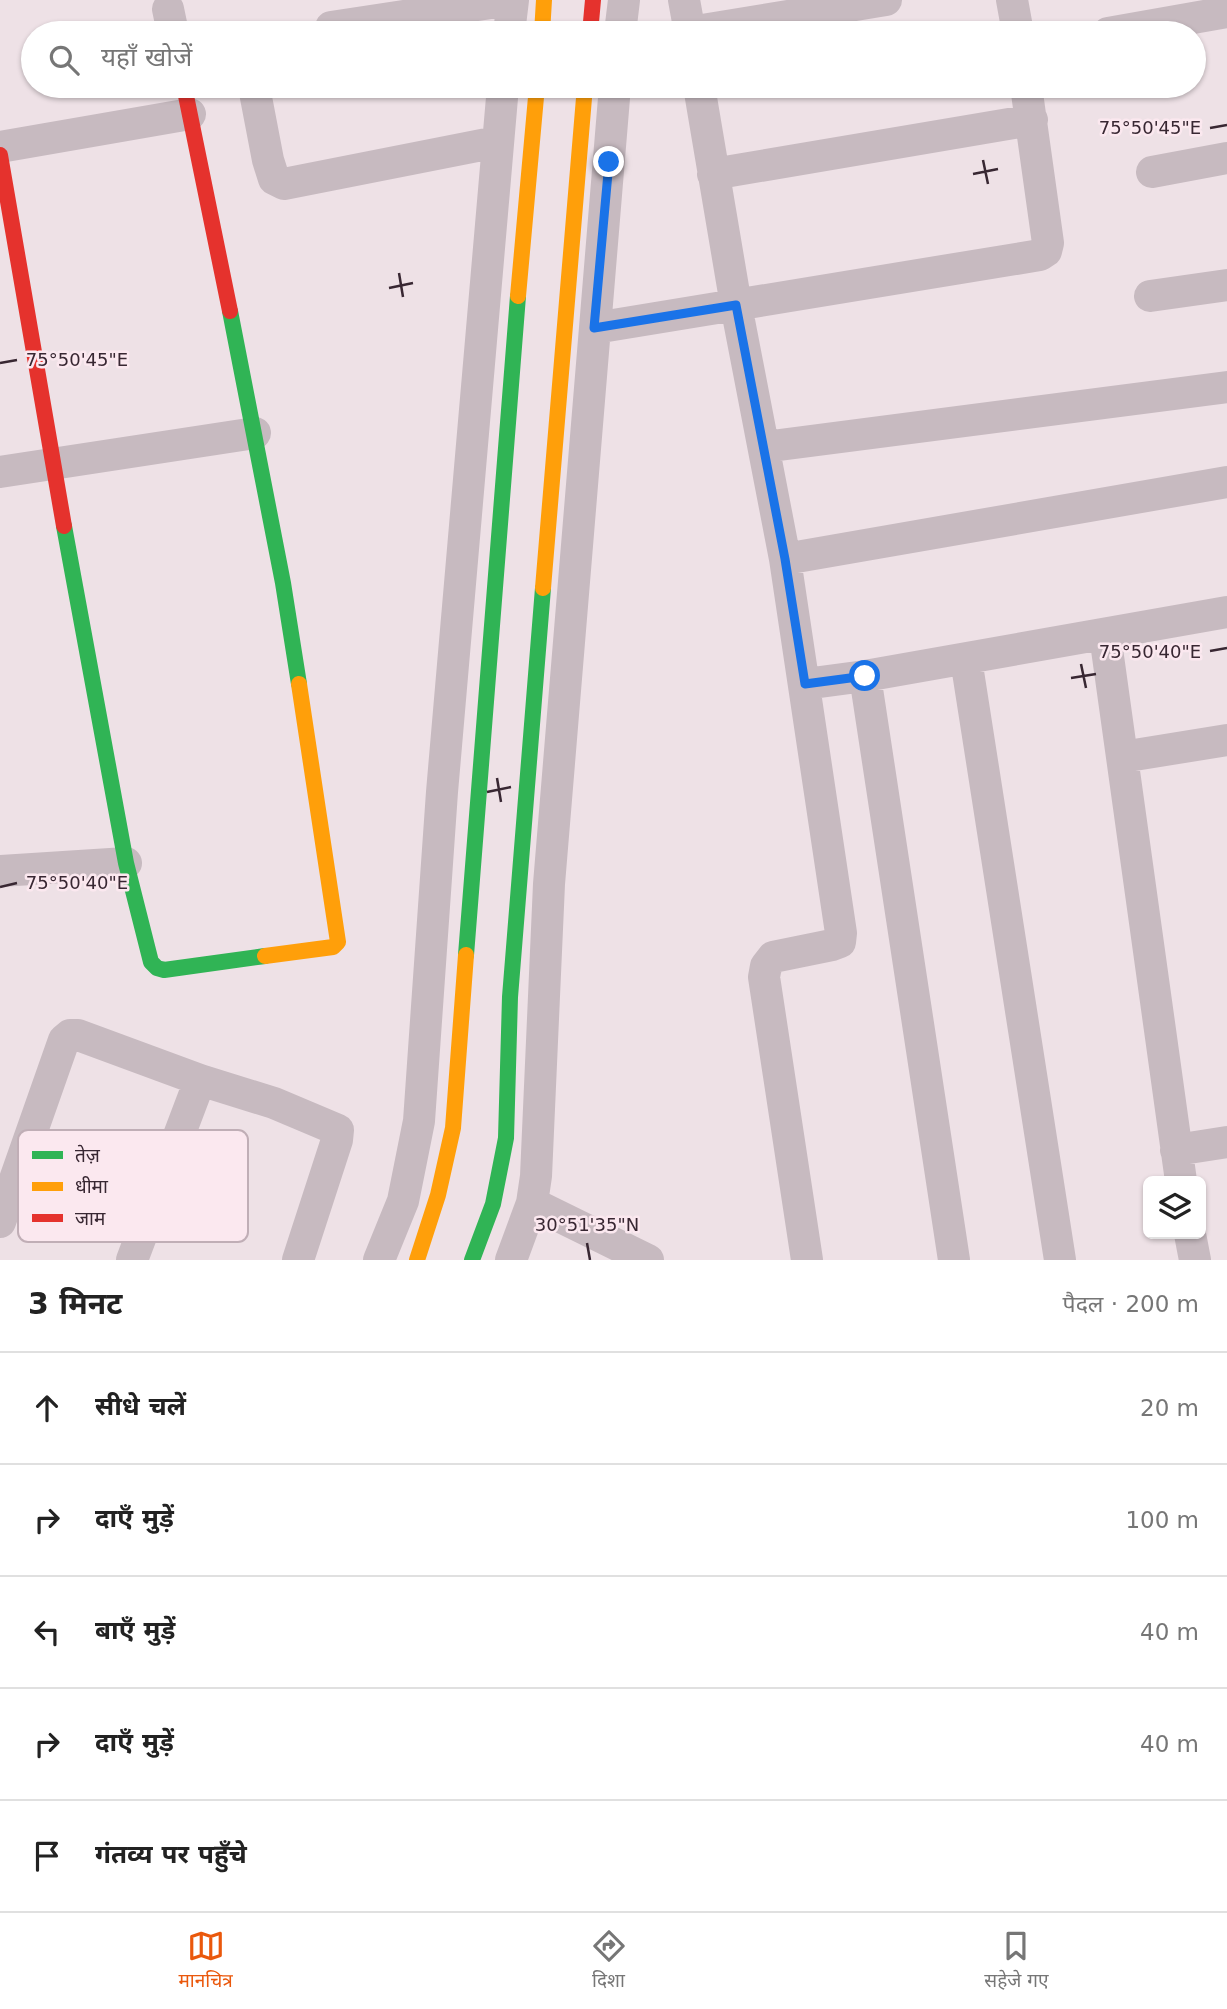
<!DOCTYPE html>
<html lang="hi">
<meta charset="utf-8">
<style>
body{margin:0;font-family:"DejaVu Sans","Noto Sans Devanagari",sans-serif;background:#f2f2f2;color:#222}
.controls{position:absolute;right:21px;bottom:21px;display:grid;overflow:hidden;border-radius:10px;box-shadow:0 2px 5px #0004}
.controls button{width:63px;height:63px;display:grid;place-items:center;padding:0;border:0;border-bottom:2px solid #e0e0e0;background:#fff;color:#222;font:35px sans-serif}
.stop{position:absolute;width:21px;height:21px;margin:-16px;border:5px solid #1a73e8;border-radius:50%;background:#fff}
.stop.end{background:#1a73e8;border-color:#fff;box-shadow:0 2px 7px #0008}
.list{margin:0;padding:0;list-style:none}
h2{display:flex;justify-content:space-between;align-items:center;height:91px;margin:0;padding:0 28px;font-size:30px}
h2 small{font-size:23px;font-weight:400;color:#767676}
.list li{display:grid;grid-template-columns:46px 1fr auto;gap:21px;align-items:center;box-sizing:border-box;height:112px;padding:0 28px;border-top:2px solid #e0e0e0}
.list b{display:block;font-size:26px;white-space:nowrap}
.list em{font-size:23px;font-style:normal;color:#767676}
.icon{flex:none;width:38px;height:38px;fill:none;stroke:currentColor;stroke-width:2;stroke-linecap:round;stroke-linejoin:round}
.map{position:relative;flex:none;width:1227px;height:1260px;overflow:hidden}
.search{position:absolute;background:#fff;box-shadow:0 2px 5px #0004;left:21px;right:21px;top:21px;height:77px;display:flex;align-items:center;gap:18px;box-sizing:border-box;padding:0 24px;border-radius:38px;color:#767676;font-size:26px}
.sheet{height:651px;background:#fff}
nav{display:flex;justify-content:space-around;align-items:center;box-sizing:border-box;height:98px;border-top:2px solid #e0e0e0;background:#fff;font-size:19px;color:#767676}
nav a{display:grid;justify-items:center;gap:4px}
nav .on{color:#ea580c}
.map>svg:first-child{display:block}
</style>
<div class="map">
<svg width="1227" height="1260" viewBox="0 0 1227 1260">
<rect width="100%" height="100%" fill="#eee1e6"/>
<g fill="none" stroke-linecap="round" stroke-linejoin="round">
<path stroke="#c7bac0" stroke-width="32" d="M684 0 690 33
M1012 0 1018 33
M168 9 173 33
M331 27 510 0
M690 32 886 0
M509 33 513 0
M620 33 624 0
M1108 33 1227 12
M699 86 736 305 785 559 841 933 840 942 832 945 773 957 766 966 764 977 807 1260
M254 87 268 160 274 179 284 184 497 142
M0 147 190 114
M1152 172 1227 158
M713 174 1032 120
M1150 296 1227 285
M595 328 1040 255 1046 251 1048 243 1026 86
M764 447 1227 387
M0 472 255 433
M785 559 1227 482
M1105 635 1122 757
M966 659 1060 1260
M865 676 1227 612
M805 684 865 676 954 1260
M0 871 126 863
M200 1080 274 1103 338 1130 337 1140 298 1260
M1176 1150 1227 1142
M1181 1181 1122 757 1227 740
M532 1203 648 1260
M0 1222 64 1040 70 1035H78L200 1080 132 1260
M1190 1234 1195 1260
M379 1260 403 1201 419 1121 442 792 503 86
M511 1260 532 1203 536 1176 549 884 615 86"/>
<path stroke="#30b455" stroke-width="16" d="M230 311 283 583 299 684
M64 526 126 863 151 962 157 968 164 970 265 956
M466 955 518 296
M472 1260 493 1204 506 1138 510 997 543 588"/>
<path stroke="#ff9f0a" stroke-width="16" d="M542 33 544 0
M518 296 537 86
M543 588 585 86
M265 956 333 947 338 942 299 684
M417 1260 438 1195 453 1128 466 955"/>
<path stroke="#e5322d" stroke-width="16" d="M590 33 593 0
M184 86 230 311
M0 155 64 526"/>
</g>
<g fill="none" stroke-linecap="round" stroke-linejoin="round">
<path stroke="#1a73e8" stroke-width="9" d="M609 162 594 328 736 305 785 559 805 684 865 676"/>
</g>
<path fill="none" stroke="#382732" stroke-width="2.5" d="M1210 128 1227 125M983 160 988 184M973 174 998 169M399 273 403 297M389 288 413 283M0 363 17 360M1210 651 1227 648M1081 664 1086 688M1071 678 1096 674M497 778 501 802M487 792 511 787M0 887 17 883M587 1243 590 1260"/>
<rect x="18" y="1130" width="230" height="112" rx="10" fill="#fbe8ef" stroke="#c0aeb6" stroke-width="2"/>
<rect x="32" y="1151" width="31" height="8" fill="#30b455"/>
<rect x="32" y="1182" width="31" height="9" fill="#ff9f0a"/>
<rect x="32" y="1214" width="31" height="8" fill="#e5322d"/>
<g font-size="19" fill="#382732">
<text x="75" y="1162">तेज़</text>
<text x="75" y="1193">धीमा</text>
<text x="75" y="1225">जाम</text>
</g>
<g font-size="18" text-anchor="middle" fill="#382732" stroke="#fbe8ef" stroke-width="5" stroke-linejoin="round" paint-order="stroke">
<text x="1150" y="134">75°50'45"E</text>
<text x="77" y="366">75°50'45"E</text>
<text x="1150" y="658">75°50'40"E</text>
<text x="77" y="889">75°50'40"E</text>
<text x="587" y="1231">30°51'35"N</text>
</g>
</svg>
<div class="controls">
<button><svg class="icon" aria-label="layers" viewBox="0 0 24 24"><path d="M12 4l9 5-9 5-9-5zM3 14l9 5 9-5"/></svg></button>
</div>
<div class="stop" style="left:865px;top:676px"></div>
<div class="stop end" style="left:609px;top:162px"></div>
<div class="search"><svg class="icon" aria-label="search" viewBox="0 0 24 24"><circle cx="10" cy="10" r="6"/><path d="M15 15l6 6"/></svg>यहाँ खोजें</div>
</div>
<section class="sheet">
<h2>3 मिनट<small>पैदल · 200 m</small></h2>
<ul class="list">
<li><svg class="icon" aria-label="ahead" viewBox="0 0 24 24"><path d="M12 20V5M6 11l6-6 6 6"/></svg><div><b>सीधे चलें</b></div><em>20 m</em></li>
<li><svg class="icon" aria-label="right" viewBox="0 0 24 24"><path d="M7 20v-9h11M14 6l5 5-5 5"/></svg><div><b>दाएँ मुड़ें</b></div><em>100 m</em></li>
<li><svg class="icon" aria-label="left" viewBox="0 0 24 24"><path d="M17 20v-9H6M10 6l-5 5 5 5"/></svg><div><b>बाएँ मुड़ें</b></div><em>40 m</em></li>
<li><svg class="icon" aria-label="right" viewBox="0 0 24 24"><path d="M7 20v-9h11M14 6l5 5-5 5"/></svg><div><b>दाएँ मुड़ें</b></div><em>40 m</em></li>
<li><svg class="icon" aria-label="arrive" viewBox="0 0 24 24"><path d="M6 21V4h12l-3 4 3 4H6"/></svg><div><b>गंतव्य पर पहुँचे</b></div></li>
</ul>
</section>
<nav>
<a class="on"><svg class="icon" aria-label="map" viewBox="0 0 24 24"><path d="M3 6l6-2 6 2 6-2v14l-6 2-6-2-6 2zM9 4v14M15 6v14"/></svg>मानचित्र</a>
<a><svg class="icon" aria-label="directions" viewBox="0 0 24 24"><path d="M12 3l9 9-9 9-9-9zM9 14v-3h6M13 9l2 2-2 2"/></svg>दिशा</a>
<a><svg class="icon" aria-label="saved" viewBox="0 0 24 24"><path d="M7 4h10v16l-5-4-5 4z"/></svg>सहेजे गए</a>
</nav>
